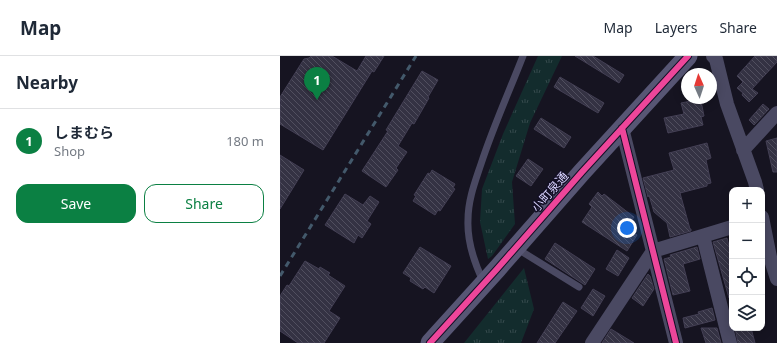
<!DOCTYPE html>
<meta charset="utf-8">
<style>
body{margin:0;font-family:"Noto Sans","Noto Sans JP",sans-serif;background:#f6f6f7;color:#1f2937}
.controls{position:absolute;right:12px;bottom:12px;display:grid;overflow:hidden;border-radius:8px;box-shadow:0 2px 10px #0003}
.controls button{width:36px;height:36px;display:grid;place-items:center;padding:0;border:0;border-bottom:1px solid #e0e1e3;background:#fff;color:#1f2937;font:20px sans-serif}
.compass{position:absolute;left:401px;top:12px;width:36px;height:36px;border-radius:50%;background:#fff;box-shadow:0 2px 10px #0003;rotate:357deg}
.you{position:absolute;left:347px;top:172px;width:14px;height:14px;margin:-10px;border:3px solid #fff;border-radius:50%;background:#1a73e8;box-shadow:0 0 0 6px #1a73e833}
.badge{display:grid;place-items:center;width:26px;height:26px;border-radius:50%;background:#0b8043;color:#fff;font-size:13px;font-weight:700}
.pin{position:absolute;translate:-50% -33px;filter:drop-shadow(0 1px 2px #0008)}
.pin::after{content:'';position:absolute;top:21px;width:14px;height:12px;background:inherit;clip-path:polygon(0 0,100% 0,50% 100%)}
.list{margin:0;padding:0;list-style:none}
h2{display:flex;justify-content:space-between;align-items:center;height:52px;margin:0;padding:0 16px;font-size:17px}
h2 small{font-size:13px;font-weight:400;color:#747a83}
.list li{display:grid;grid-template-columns:26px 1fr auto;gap:12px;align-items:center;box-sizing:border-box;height:64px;padding:0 16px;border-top:1px solid #e0e1e3}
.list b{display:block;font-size:15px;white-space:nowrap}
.list p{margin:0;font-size:13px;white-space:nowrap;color:#747a83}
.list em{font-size:13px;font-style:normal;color:#747a83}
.actions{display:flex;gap:8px;padding:12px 16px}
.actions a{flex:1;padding:9px 0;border:1px solid #0b8043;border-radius:12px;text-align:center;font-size:14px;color:#0b8043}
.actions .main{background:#0b8043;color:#fff}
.icon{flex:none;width:22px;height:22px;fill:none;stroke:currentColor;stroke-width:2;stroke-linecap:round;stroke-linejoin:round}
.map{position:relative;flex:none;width:497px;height:287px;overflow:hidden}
header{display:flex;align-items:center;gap:24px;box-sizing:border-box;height:56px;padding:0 20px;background:#fff;border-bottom:1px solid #e0e1e3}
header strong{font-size:19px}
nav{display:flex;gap:22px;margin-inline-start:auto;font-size:14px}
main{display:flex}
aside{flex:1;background:#fff}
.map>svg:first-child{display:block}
</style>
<header>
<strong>Map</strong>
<nav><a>Map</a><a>Layers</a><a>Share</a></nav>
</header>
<main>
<aside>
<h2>Nearby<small></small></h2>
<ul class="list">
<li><span class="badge">1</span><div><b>しまむら</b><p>Shop</p></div><em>180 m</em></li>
</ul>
<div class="actions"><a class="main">Save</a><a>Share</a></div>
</aside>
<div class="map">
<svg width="497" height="287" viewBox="0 0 497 287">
<defs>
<pattern id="park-tufts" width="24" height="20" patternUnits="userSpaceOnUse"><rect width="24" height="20" fill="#132c2d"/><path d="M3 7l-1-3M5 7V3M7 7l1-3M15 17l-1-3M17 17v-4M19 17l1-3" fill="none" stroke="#354a4c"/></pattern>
<pattern id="building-back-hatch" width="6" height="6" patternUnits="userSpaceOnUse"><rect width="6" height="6" fill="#343243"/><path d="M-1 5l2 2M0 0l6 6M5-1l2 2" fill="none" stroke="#514f5f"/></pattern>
</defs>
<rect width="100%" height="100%" fill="#161421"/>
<path fill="url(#park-tufts)" d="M258 0H282L250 67 232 126 235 168 212 200 208 203 200 166 202 133 223 78Z
M244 212 254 253 241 287H184Z"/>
<path fill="url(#building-back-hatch)" stroke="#433f54" d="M31 0H52L77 15 86 0H104L94 16 92 15 43 94 0 68V50L1 47 0 41 24 3 29 2Z
M295 0H313L344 19 339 27Z
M475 0H497V6L472 33 478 37 469 46 462 39 463 37 457 32 463 26 457 20Z
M142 15 158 24 148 41 149 42 134 68 132 67 118 90 127 96 116 112 118 114 106 131 82 115 108 75 106 74Z
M280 21 324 47 318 57 274 31Z
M416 44 417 46 421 45 424 60 421 61 423 69 388 77 384 62 404 58 401 47Z
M483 48 489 53 474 69 469 64Z
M261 62 291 81 284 92 254 73Z
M497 82V116H493L486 85Z
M427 87 431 102 426 104 431 127 427 128V130L400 137 410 173H411V175L390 181 387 167 374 156 369 139 368 141 363 122 394 114 389 97Z
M0 99 24 114 0 153Z
M248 103 263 113 251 130 236 120Z
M152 114 175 128 173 132 175 133 160 155 158 154 155 159 133 145 136 140 134 139 148 117 150 118Z
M318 136 322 140 324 138 354 161 347 172 357 179 347 195 302 166 312 151 309 148Z
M65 138 83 149 90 140 99 146 87 165 91 168 82 182 78 179 74 187 45 169Z
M447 182 452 202V242H449L433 186Z
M275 187 315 213 305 229 265 203Z
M140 191 171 210 154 237 145 231 143 233 130 225 131 222 123 217Z
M417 191 420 203 403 208 410 235 393 239 384 203 391 201 390 199Z
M337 194 349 202 338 220 326 213Z
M25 205 39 213 40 211 50 217 48 219 65 230 49 255 60 262 44 287H18L0 275V240L7 229 9 230Z
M368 218 370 220 374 233 363 250 352 242Z
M313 233 325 240 313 260 301 252Z
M283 246 297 255 275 287H257Z
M432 252 435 264 405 272 403 262 419 258 418 256Z
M421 272H437L441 287H426Z
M455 272H471L475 287H458Z
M331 273 354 287H322Z"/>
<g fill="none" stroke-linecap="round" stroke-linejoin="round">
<path stroke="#4a4962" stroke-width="7" d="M236 192 299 231
M203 225C194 206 187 186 188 164 188 144 195 126 201 108 213 71 229 36 243 0"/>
<path stroke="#4a4962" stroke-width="14" d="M433 0 436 3 447 48 475 126 477 134
M342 72 396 287
M463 94 497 57
M482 161 490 201 497 223
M423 180 450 287
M312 287 373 195 452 171"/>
<path stroke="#575674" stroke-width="19" d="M150 287 217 213 302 116 408 0"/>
<path stroke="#43596b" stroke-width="3" stroke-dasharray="6 5" stroke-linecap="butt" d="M0 220 136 0"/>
<defs>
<path id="cycleway" d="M342 72 396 287
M150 287 217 213 302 116 408 0"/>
</defs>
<use href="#cycleway" stroke="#130f26" stroke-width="8"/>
<use href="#cycleway" stroke="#ed469a" stroke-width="6"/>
</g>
<g text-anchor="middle" stroke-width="3" stroke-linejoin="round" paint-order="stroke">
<g font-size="12" fill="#d9d4ff" stroke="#130f26">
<text transform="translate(270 136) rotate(-49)" y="4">小町泉通</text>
</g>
</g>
</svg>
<div class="controls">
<button>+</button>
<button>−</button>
<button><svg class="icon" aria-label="locate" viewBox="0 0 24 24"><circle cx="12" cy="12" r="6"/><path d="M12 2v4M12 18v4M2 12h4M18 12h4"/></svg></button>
<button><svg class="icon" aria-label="layers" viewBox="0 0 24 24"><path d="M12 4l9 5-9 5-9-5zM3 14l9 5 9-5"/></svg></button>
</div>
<svg class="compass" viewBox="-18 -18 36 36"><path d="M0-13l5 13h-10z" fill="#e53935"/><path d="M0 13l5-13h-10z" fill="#747a83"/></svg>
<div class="you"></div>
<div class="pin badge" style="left:37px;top:44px">1</div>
</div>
</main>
